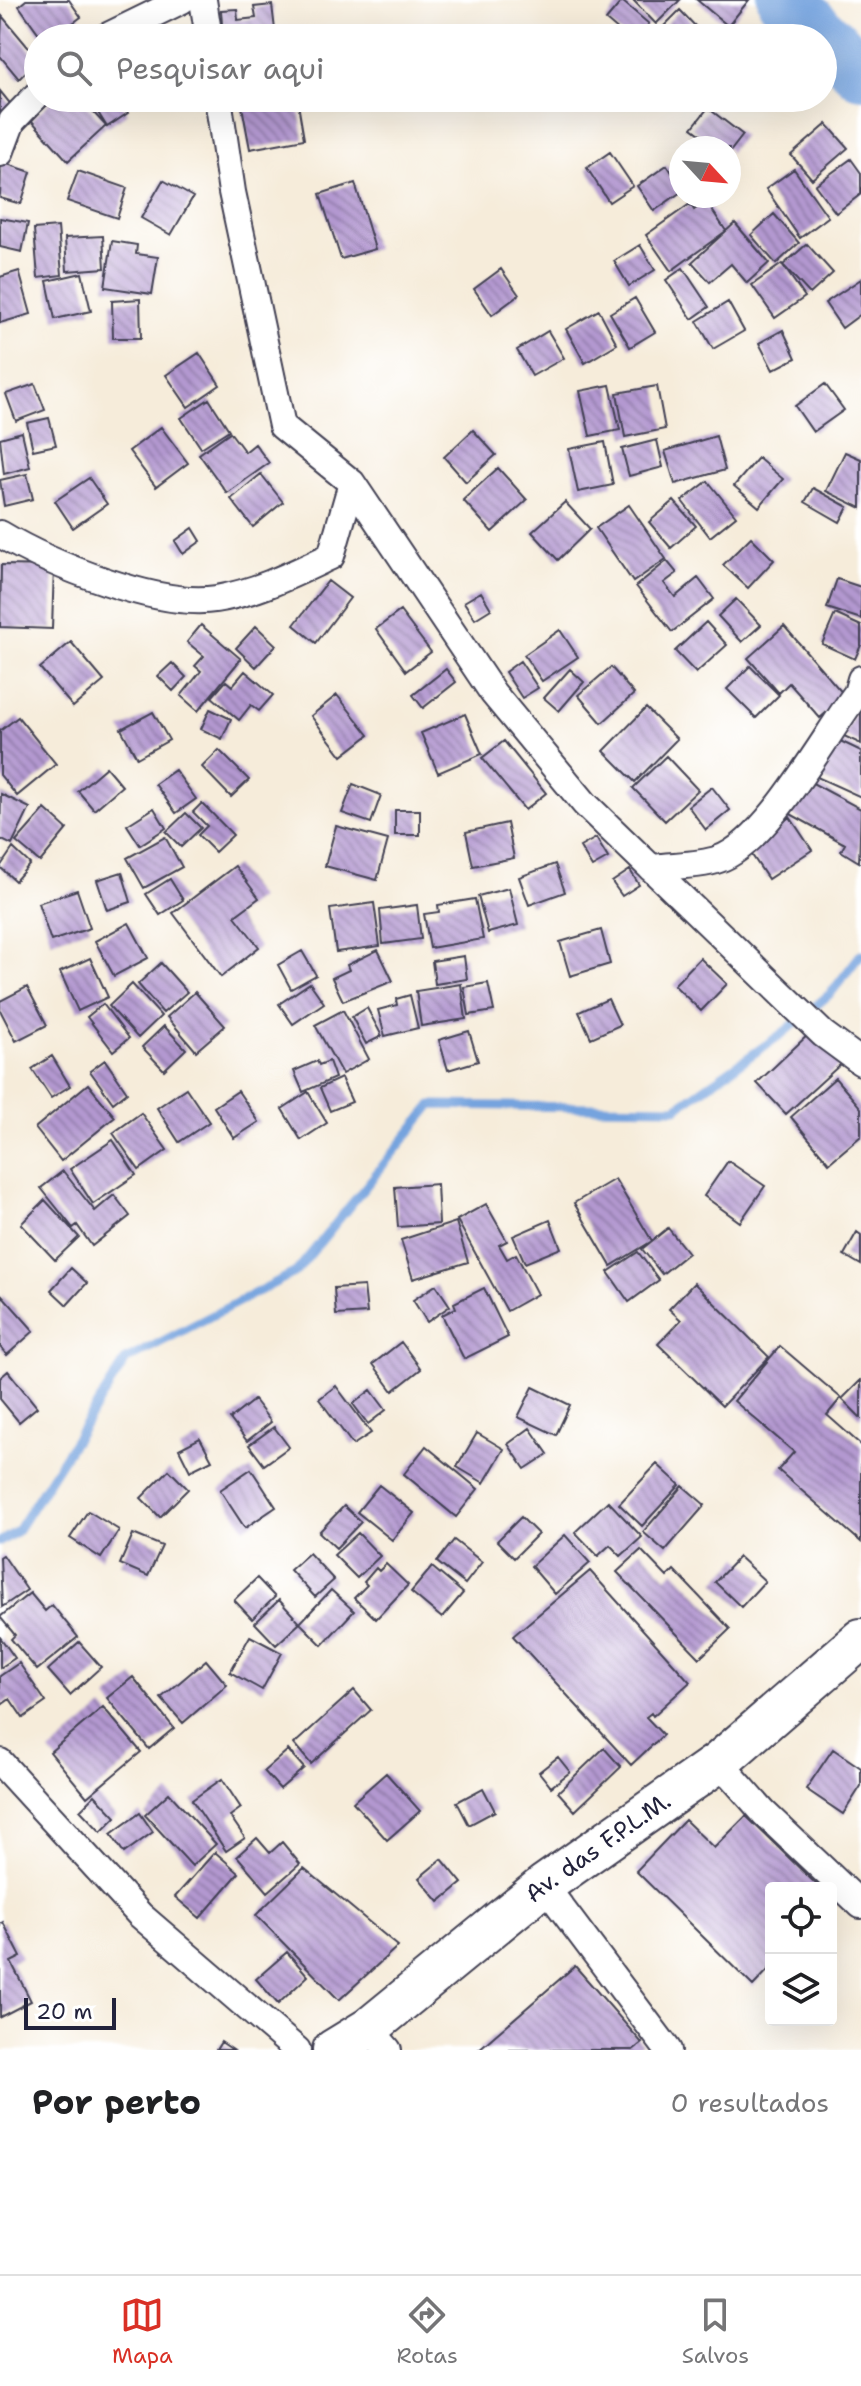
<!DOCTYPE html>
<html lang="pt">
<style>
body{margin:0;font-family:"Shantell Sans",sans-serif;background:#f6f6f6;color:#202124}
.controls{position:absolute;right:24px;bottom:24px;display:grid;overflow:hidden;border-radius:8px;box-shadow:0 8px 32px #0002}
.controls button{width:72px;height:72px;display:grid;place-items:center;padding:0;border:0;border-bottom:2px solid #e0e0e0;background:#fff;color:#202124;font:40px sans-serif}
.compass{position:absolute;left:669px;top:136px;width:72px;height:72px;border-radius:50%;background:#fff;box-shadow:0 8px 32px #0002;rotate:116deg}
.scale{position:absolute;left:24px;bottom:20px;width:92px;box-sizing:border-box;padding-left:8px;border:4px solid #22223b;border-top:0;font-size:22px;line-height:28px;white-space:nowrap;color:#22223b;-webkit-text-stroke:6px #fff;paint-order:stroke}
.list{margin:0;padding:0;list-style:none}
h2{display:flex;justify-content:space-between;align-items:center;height:104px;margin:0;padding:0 32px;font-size:34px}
h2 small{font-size:26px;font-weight:400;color:#757577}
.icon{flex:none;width:44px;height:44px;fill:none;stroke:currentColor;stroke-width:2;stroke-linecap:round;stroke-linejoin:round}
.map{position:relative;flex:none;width:861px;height:2050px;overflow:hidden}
.search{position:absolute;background:#fff;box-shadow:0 8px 32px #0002;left:24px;right:24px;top:24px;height:88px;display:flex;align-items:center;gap:20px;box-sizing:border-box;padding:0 28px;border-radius:44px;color:#757577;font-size:30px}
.sheet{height:224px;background:#fff}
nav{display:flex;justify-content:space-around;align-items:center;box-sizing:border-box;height:112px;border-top:2px solid #e0e0e0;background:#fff;font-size:22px;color:#757577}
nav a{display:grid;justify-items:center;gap:4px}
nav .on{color:#d93025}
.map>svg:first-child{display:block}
</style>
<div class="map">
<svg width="861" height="2050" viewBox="0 0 861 2050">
<defs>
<pattern id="building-back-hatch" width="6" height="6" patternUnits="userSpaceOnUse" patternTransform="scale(2)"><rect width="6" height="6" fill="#b398d0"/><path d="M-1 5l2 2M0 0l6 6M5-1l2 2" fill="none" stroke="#917caa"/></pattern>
</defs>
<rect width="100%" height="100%" fill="#fff"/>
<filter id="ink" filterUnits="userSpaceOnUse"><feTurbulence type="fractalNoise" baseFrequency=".0125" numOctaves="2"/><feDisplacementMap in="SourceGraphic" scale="16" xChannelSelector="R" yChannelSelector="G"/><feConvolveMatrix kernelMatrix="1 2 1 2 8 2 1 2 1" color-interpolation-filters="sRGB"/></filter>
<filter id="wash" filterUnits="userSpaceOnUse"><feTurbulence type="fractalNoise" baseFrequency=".006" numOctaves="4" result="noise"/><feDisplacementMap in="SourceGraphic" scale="32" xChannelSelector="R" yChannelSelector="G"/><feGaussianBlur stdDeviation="1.8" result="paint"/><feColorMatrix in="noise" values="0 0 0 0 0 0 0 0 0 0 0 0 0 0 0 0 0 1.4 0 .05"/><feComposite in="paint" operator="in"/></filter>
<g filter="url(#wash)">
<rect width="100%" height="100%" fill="#f6ecda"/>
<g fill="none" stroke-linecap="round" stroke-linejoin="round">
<path stroke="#74a3de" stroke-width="9" d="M0 1542 17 1531 126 1360 296 1272 432 1105 676 1108 783 1033 831 993 861 954"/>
<path stroke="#74a3de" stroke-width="56" d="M785 0 861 71"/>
</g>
<g id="blocks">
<path fill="url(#building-back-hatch)" d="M26 0H69L81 17 53 38H42L19 6Z
M633 0H680L656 24Z
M697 0H749L728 26Z
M622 1 649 24 636 38H627L606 20Z
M272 5 276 38H223L221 10 237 9 238 20 256 18 254 7Z
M680 10 697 28 687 38H662L657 33Z
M2 16 38 59 19 79 0 56Z
M0 91 13 107 0 118Z
M55 98H80L106 126 68 161 31 120Z
M89 98H119L128 113 107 127Z
M256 98H297L304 139 250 149 241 101Z
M708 108 743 135 729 153V148H719L692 128Z
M827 124 848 148 812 179 791 155Z
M610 152 633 186 609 202 587 168Z
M851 159 861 173V194L836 213 815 185Z
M1 162 31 172 21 204 0 198Z
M667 165 681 186V192L654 211 637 186Z
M794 169 828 217 800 238 766 189Z
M78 171 127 188 117 218 67 201Z
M163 180 193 197 171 235 141 218Z
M355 183 375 249 341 259 320 194Z
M706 201 726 231 671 271 646 235 690 204 694 210Z
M774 214 799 243 776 264 751 235Z
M0 218 28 223 22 252 0 247Z
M735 223 769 263 747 283 731 264 710 282 692 262Z
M58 227 62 275 38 278 34 229Z
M103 236 105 268 67 271 65 238Z
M112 241 137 245 136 254 158 257 152 294 105 287Z
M807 244 833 273 810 294 783 265Z
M640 245 655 270 629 286 614 261Z
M782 264 805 297 775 318 752 285Z
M683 268 709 307 692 319 666 280Z
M501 269 519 295 492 315 474 289Z
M19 271 31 314 0 323V277Z
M82 273 91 311 55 319 47 281Z
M861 279V314L842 328 825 303Z
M635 298 655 332 630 347 610 313Z
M140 299 141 338H113L112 301Z
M728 302 744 331 713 349 697 321Z
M599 310 617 344 585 363 566 329Z
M783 330 796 358 773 370 759 343Z
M548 331 564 358 532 376 517 350Z
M199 353 220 385 188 407 166 375Z
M35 384 45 410 16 421 6 394Z
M825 384 844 410 813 432 795 406Z
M610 385 620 430 590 436 580 391Z
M657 386 665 429 625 437 617 393Z
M209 399 229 430 201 448 181 418Z
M49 418 56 445 33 450 27 423Z
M161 427 188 463 156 487 129 451Z
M473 430 496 455 466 482 444 457Z
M22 432 30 467 4 474 0 438Z
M230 432 245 452 255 444 269 463 227 493 199 454Z
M716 436 725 470 675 484 665 451Z
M657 440 663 467 629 476 622 449Z
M605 442 613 485 578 492 569 449Z
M845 452 861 459V508L826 491Z
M758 458 783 479 759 507 734 486Z
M498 468 527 500 492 532 463 500Z
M27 474 33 499 4 506 0 480Z
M261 474 283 502 253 527 231 499Z
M89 478 107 504 73 528 55 501Z
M708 481 736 516 710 537 682 501Z
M813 488 848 507 840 522 805 502Z
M674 501 696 526 671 548 649 522Z
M565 502 590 529 558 560 532 532Z
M629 505 666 559 633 582 596 528Z
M193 528 201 541 183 554 175 541Z
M751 537 774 560 748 588 723 565Z
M667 561 677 573 664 583 675 597 698 578 714 599 672 632 636 586Z
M1 565 54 566 52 629 0 627Z
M837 579 861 587V619L827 608Z
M328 581 350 598 316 643 294 625Z
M481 592 491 609 475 619 464 602Z
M736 599 761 625 742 642 718 616Z
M400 611 431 652 406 671 376 629Z
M835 614 861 626V645L855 659 822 644Z
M706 622 727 645 696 673 675 651Z
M201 625 241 659 198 711 181 696 201 671 195 666 204 656 187 642Z
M256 626 276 645 256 667 236 648Z
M784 626 845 696 820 718 789 683 779 693 748 658Z
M560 630 578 657 542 681 524 655Z
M71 642 104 681 73 707 40 668Z
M520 661 538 688 522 698 505 672Z
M172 663 186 677 173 691 158 676Z
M750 666 779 695 756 718 727 689Z
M611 667 634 694 602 723 578 695Z
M446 669 456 682 423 708 413 695Z
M570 669 584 682 559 711 544 698Z
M245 671 273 695 259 711 251 705 239 720 212 697 226 681 232 686Z
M337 695 369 735 342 756 311 716Z
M861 700V744L844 736Z
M646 708 677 739 635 782 604 751Z
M210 709 231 719 222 739 201 729Z
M153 712 169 740 137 758 121 729Z
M465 714 482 754 438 773 421 733Z
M18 717 56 764 17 796 0 775V731Z
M836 739 861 751V797L817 777Z
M504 741 546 793 525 810 482 758Z
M219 750 249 780 231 797 202 767Z
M666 756 698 790 665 821 633 788Z
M106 767 122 786 94 810 78 791Z
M175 770 196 799 176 813 155 784Z
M805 779 861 809 859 862 841 851 845 844 787 812Z
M353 784 381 795 371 823 342 813Z
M712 787 730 810 706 830 688 806Z
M1 794 30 808 12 845 0 839Z
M202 803 233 835 215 852 198 835 207 826 193 812Z
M154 808 166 828 140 845 127 825Z
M45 809 67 829 40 862 16 842Z
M395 810H420V835H395Z
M186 813 201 828 181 847 166 832Z
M790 817 812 850 768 879 746 846Z
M507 823 514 858 473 866 466 832Z
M336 826 388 840 377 880 325 866Z
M165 837 182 867 144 888 127 858Z
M596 838 608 858 592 867 580 847Z
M13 848 30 864 15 881 0 867Z
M555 864 565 892 529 905 519 877Z
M235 866 259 898 235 916 259 947 221 977 173 913Z
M630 870 639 885 622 896 612 882Z
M122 872 131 902 107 910 97 880Z
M170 879 183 900 160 915 146 894Z
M509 888 518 925 488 933 478 896Z
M77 890 90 928 51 941 38 903Z
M475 899 483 939 430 948 424 914 439 912 438 905Z
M374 903 380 946 336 952 330 909Z
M417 905 421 939 383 944 380 910Z
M129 923 148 958 114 976 95 941Z
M601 930 610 964 570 976 560 942Z
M378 950 393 981 343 1001 332 978 349 970 347 965Z
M302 951 316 975 291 989 278 965Z
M464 956 467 979 435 984 432 961Z
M90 958 108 997 78 1011 60 972Z
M700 958 727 984 701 1011 674 985Z
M161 963 187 992 163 1013 138 984Z
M310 983 324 1003 293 1024 279 1004Z
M488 983 494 1011 469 1015 464 987Z
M132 984 161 1016 138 1038 109 1006Z
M461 984 466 1019 421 1026 416 991Z
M27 987 47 1025 16 1041 0 1010V1001Z
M195 992 225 1026 196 1051 167 1017Z
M410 995 418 1028 385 1036 378 1010 397 1005 396 999Z
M608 999 620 1025 591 1038 579 1012Z
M103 1004 129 1038 113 1051 87 1017Z
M367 1008 382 1036 366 1044 352 1017Z
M343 1010 369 1059 342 1074 315 1025Z
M164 1026 186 1049 164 1070 142 1047Z
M469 1031 478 1061 448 1070 439 1040Z
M811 1032 841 1064 786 1114 757 1083Z
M52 1056 70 1086 51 1098 32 1069Z
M105 1060 127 1092 113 1103 90 1071Z
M317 1061 319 1065 329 1061 335 1078 303 1092 294 1071Z
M341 1078 352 1102 330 1111 320 1088Z
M835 1078 861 1108V1136L829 1163 791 1117Z
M88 1084 115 1117 61 1161 35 1128Z
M186 1088 209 1122 179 1142 157 1108Z
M238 1091 259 1122 234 1138 214 1107Z
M308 1092 327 1123 301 1140 282 1109Z
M141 1113 167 1150 139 1170 113 1133Z
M113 1140 136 1175 93 1204 70 1169Z
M728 1161 765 1186 740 1222 704 1196Z
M63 1171 95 1211 114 1195 130 1216 92 1246 77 1225 73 1228 41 1188Z
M615 1179 652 1241 611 1266 574 1203Z
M437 1184 439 1224 398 1227 395 1187Z
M45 1200 79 1237 55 1260 21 1224Z
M486 1204 507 1241 499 1245 507 1259 516 1254 537 1294 507 1311 457 1220Z
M550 1220 561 1248 525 1263 513 1236Z
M456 1222 468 1262 413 1279 401 1240Z
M668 1228 688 1253 662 1274 642 1249Z
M857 1232 861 1235V1265L844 1255Z
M638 1252 659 1280 629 1302 608 1272Z
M71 1268 87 1283 67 1305 51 1290Z
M694 1283 769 1357 722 1406 658 1344 681 1320 669 1309Z
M436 1285 450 1306 427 1322 413 1300Z
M364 1286 367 1313 336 1315 334 1288Z
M484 1288 508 1337 464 1359 442 1315 456 1308 454 1303Z
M2 1295 34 1331 7 1355 0 1347Z
M401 1342 421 1369 393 1391 373 1364Z
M780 1346 841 1398 827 1415 861 1445V1542L778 1470 794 1452 734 1401Z
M8 1371 37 1407 19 1422 0 1399V1378Z
M861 1380V1418L842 1399Z
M336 1386 371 1433 353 1445 319 1399Z
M533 1387 570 1405 556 1435 518 1417Z
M371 1390 386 1410 368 1424 353 1404Z
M254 1400 271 1422 247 1441 230 1419Z
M274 1427 289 1447 264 1465 249 1445Z
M530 1428 548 1454 525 1469 508 1444Z
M477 1433 504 1449 484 1483 457 1467Z
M200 1438 212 1460 190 1471 179 1449Z
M426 1446 478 1489 456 1517 404 1474Z
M657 1464 680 1485 642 1526 619 1504Z
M251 1469 276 1507 245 1528 220 1490Z
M169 1470 188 1489 160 1517 141 1498Z
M379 1485 414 1513 392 1540 357 1512Z
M683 1486 705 1505 665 1551 643 1532Z
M608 1501 642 1537 621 1556 610 1545 598 1556 575 1532Z
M344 1506 361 1522 336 1548 319 1532Z
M88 1511 119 1530 101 1558 70 1538Z
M521 1517 538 1534 514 1558 497 1541Z
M358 1533 380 1556 357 1578 334 1555Z
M133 1534 162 1546 148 1576 120 1564Z
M565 1535 590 1563 555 1594 531 1566Z
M454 1540 482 1562 465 1584 437 1562Z
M641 1550 667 1577 674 1570 730 1629 700 1658 617 1572Z
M309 1553 334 1580 315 1597 290 1570Z
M3 1555 27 1590 2 1607 0 1557Z
M739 1557 765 1581 741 1607 715 1582Z
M386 1564 408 1585 376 1619 354 1598 367 1585 364 1582 376 1568 379 1571Z
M432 1567 463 1593 442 1618 411 1592Z
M590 1571 690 1682 653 1716 651 1713 646 1717 663 1735 631 1765 513 1636Z
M257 1578 275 1597 252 1619 234 1600Z
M331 1590 354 1611 322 1645 300 1623 276 1645 255 1623 279 1600 300 1623Z
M30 1593 45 1611 52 1605 78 1637 37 1670 11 1639 15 1635 0 1617Z
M250 1636 282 1653 262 1690 230 1672Z
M0 1637 15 1658 0 1668Z
M79 1642 101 1667 70 1695 48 1670Z
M206 1660 227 1685 183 1723 161 1698Z
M19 1663 46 1702 23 1718 10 1699 0 1706V1676Z
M133 1677 174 1728 149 1749 107 1698Z
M354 1690 371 1710 311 1764 294 1744Z
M103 1707 141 1752 87 1797 50 1752Z
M604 1748 621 1767 575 1811 558 1792Z
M833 1749 861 1768V1786L843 1814 806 1789Z
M288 1750 304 1768 280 1789 264 1771Z
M558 1757 570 1772 551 1787 539 1772Z
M386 1773 420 1811 387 1840 353 1802Z
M222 1779 241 1808 230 1816 245 1838 226 1851 192 1800Z
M483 1788 495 1811 469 1825 457 1802Z
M169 1793 216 1844 192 1866 145 1815Z
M95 1795 116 1817 101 1832 80 1810Z
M140 1813 153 1832 124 1853 111 1834Z
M746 1816 820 1888H771V1967L753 1986 636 1871 685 1820 714 1848Z
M257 1838 270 1853 282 1842 300 1864 268 1892 237 1856Z
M215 1852 239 1873 200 1918 175 1897Z
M442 1859 462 1883 439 1902 419 1878Z
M304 1868 398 1946 339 2000 256 1915Z
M3 1922 21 1957 11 1962 31 2001 0 2017V1924Z
M287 1952 308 1976 278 2004 256 1979Z
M575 1966 642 2043 633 2050H478Z
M221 2042 233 2050H216Z"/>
</g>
</g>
<g filter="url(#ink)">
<use href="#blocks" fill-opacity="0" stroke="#424053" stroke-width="2"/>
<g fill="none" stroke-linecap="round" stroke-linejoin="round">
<defs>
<path id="street" d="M203 0 209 38
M104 38 182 0
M218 98 232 192 282 426 352 483 493 693 585 804 823 1034 861 1062
M0 153 12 121 38 94
M0 534C50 564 158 608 216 599 258 592 293 574 331 556L352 483
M651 868C672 865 700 866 719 859 768 842 825 735 857 693L861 679
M0 1762 140 1915 297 2050
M719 1762 764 1813 861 1905
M544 1885 668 2050
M369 2028 388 2050"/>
<g id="primary">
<path id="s1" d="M333 2050 369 2028 544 1885 719 1762 861 1639"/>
</g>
</defs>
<use href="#street" stroke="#424053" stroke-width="30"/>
<use href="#primary" stroke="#424053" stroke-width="44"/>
<use href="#street" stroke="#fff" stroke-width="26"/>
<use href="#primary" stroke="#fff" stroke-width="40"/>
</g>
</g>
<g text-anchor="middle" stroke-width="8" stroke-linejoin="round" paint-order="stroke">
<g font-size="24" fill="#22223b" stroke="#fff">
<text dy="8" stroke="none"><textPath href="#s1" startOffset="334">Av. das F.P.L.M.</textPath></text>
</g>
</g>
</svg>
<div class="controls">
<button><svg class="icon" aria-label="locate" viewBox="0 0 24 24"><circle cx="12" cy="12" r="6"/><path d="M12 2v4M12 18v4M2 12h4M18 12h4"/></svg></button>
<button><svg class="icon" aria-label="layers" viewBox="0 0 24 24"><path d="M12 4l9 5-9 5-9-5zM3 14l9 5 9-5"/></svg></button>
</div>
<svg class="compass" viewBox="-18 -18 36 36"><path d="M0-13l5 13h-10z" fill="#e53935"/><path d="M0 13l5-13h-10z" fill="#757577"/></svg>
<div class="scale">20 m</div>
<div class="search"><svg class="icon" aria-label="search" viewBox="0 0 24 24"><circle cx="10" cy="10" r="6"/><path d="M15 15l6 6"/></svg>Pesquisar aqui</div>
</div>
<section class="sheet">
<h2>Por perto<small>0 resultados</small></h2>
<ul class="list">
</ul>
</section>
<nav>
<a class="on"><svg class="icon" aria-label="map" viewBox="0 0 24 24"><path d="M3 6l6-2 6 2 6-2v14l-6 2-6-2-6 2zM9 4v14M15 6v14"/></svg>Mapa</a>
<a><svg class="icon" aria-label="directions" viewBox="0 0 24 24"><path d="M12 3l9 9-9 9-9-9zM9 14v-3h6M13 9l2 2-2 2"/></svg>Rotas</a>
<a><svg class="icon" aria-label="saved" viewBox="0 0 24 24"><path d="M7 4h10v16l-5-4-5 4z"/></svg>Salvos</a>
</nav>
